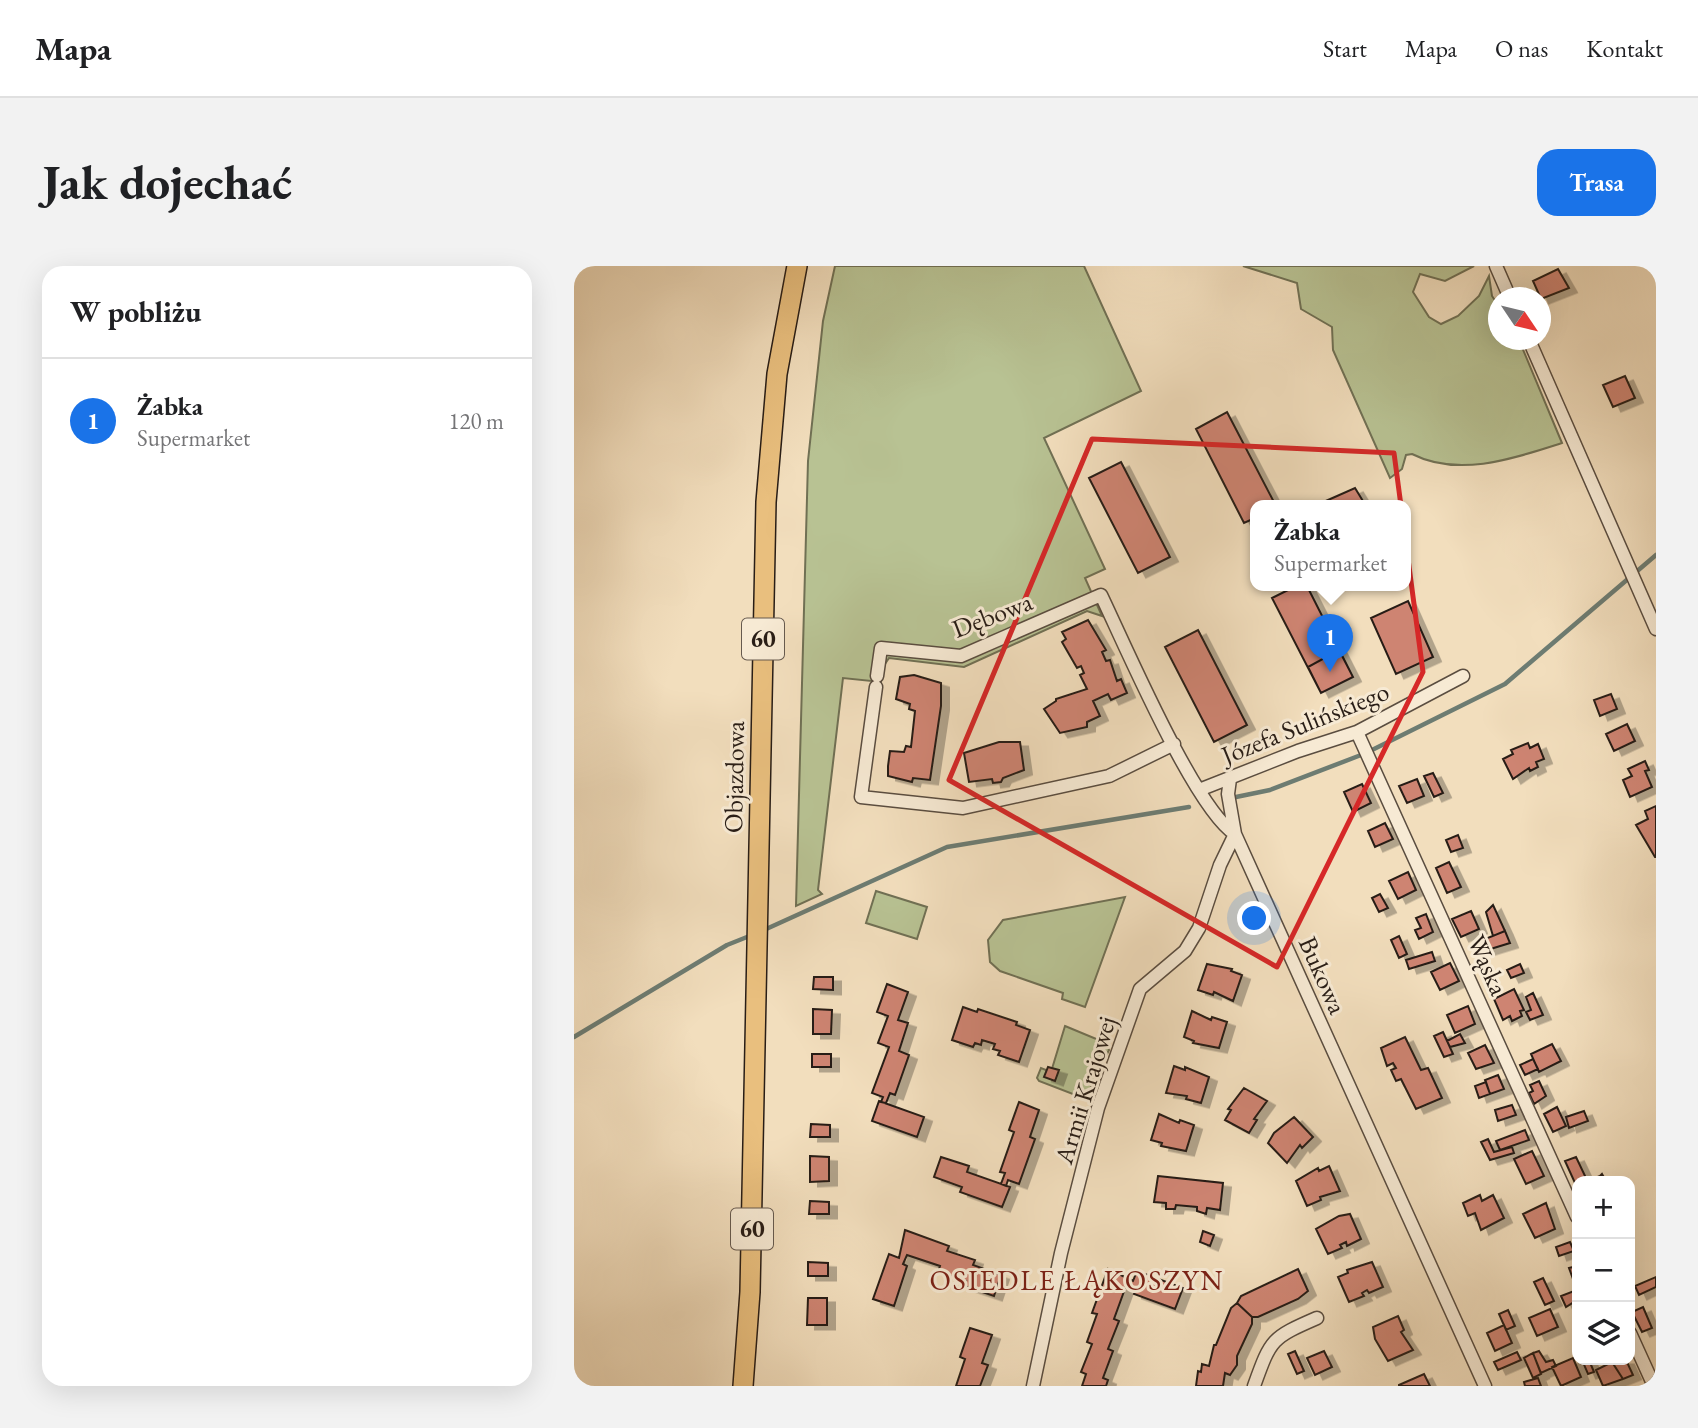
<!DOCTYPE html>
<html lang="pl">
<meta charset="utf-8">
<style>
body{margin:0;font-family:"EB Garamond",serif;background:#f2f2f2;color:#202124}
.controls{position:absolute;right:21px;bottom:21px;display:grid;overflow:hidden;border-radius:14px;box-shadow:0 7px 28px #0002}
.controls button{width:63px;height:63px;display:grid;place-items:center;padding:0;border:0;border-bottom:2px solid #e0e0e0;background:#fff;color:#202124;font:35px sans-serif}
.compass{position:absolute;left:914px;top:21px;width:63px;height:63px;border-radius:50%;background:#fff;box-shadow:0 7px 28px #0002;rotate:125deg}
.you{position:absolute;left:681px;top:653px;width:24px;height:24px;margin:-18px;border:5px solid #fff;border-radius:50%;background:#1a73e8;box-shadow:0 0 0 10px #1a73e833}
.badge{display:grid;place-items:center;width:46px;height:46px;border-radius:50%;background:#1a73e8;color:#fff;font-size:23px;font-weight:700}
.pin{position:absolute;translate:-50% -58px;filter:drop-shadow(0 2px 4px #0008)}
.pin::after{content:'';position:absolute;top:37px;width:24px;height:21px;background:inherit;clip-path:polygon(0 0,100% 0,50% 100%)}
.popup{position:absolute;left:676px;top:234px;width:161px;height:91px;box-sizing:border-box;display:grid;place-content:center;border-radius:14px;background:#fff;filter:drop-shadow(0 2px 5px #0005);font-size:23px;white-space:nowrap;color:#757577}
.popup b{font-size:26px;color:#202124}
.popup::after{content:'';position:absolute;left:50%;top:100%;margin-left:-14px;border:14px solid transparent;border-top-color:#fff}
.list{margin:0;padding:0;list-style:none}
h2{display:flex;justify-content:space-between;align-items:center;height:91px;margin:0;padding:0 28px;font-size:30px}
h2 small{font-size:23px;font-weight:400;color:#757577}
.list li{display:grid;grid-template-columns:46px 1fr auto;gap:21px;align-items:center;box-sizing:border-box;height:126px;padding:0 28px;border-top:2px solid #e0e0e0}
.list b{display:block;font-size:26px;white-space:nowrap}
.list p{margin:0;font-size:23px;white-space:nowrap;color:#757577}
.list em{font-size:23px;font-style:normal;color:#757577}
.icon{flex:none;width:38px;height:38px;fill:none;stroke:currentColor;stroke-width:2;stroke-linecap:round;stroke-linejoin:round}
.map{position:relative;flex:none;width:1082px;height:1120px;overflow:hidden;border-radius:21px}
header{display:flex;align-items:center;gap:42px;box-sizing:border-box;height:98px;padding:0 35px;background:#fff;border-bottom:2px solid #e0e0e0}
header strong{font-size:33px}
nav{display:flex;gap:38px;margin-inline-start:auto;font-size:24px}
.intro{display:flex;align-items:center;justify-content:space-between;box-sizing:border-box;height:168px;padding:0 42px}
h1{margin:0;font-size:49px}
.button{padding:18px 32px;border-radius:21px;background:#1a73e8;color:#fff;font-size:24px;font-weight:700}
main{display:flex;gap:42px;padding:0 42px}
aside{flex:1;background:#fff;border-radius:21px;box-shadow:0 7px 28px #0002}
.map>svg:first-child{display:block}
</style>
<header>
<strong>Mapa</strong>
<nav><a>Start</a><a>Mapa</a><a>O nas</a><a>Kontakt</a></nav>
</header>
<div class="intro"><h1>Jak dojechać</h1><a class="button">Trasa</a></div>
<main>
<aside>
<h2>W pobliżu<small></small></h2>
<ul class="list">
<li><span class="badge">1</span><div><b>Żabka</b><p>Supermarket</p></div><em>120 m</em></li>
</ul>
</aside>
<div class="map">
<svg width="1082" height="1120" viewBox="0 0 1082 1120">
<defs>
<filter id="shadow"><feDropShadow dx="8" dy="4.5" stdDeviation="0" flood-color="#0004"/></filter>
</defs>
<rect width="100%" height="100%" fill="#f2debd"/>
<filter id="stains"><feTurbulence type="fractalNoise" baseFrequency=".00286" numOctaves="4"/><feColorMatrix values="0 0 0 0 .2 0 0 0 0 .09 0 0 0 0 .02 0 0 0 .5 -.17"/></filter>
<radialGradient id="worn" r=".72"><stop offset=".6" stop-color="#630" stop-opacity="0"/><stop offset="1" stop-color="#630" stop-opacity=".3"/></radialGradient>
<path fill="#b8c293" stroke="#707054" stroke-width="2" d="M261 0H510L567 125 470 172 531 303 511 312 528 350 513 345 390 401 315 392 309 401 307 416 269 412 244 624 248 628 222 640 234 195 249 55Z
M669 0H900L871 15 846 8 839 26 855 51 867 58 884 50 905 30 915 10 918 30 924 39 925 74H945L988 177C941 192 885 212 838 188L832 189 828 203 816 212 759 84 758 61 727 43 723 17Z
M302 625 353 641 343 673 292 657Z
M551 631 511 741 488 733 489 727 426 705 416 696 414 674 429 654Z
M491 760 532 777 535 784 513 829 504 830 465 815 463 812 467 802 477 806Z"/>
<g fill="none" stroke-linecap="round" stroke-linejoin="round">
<path stroke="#6d7c72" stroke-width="4.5" d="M798 484 931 418 1082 289
M662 531 696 524 787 489
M190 664 373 581 615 541
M0 771 153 679 178 669"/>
</g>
<path fill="#ce8472" stroke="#281d16" stroke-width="2" filter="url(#shadow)" d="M984 3 995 22 967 33 959 15Z
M1051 110 1061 132 1039 141 1029 119Z
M653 146 702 240H681V252L670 257 622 163Z
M547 196 596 291 564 307 515 212Z
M781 222 792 240H745V238Z
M722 320H733L779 411 747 427 698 332Z
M834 335 859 391 822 408 797 352Z
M514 354 532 384 528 386 532 395 536 394 543 415 547 413 553 427 537 434 534 428 519 435 526 450 513 456V461L486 467 470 443 482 435V433L513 423 506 409 510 407 507 400 503 402 488 376 492 373 488 366Z
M624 364 673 459 640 476 591 381Z
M765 384 779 411 747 427 734 401Z
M340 409 367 417V440L356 514 339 512 338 516 314 510V500L316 485 330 486 332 480 337 481 341 445 335 443 336 438 322 433 326 411Z
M1037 428 1043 443 1026 450 1020 434Z
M1053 458 1061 475 1040 485 1032 468Z
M425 476H446L450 504 429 512 427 516 419 517 418 513 395 516 390 487Z
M954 477 956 482 964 478 970 493 962 496 964 501 956 505 955 502 939 513 929 493 939 488 937 484Z
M1071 495 1075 504 1071 505 1078 521 1056 531 1049 514 1058 510 1054 503Z
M859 507 869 527 860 531 850 510Z
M843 513 850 530 833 537 825 520Z
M788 518 797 537 779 546 770 526Z
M1082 540V591H1081L1062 559 1074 553 1071 545Z
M811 557 819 573 801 581 794 565Z
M884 569 889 582 877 586 872 574Z
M875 596 887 621 873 627 862 602Z
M834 606 842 624 824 633 815 615Z
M806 628 814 642 805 646 798 632Z
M919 639 931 665 919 670 912 646Z
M897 645 905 663 887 671 878 653Z
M852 648 859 666 845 673 841 664 847 662 842 652Z
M931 665 936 677 910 685 906 675Z
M825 670 833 688 825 692 817 674Z
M858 686 861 695 835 703 832 694Z
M876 697 885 715 866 724 857 706Z
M633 698 658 703 657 705 668 709 659 735 640 726 639 729 624 724Z
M946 698 950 707 937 712 933 704Z
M240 711H259V724L239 723Z
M313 718 334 726 324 754 334 757 325 785 335 789 321 829 316 827 312 837 307 836 309 831 298 827 315 781 304 777 314 750 303 746Z
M940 723 950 744 946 745 948 750 938 755 936 750 929 754 920 733Z
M959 727 969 749 956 754 952 746 957 744 952 731Z
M894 740 901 758 881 767 873 749Z
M389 741 403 746 404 743 443 756 442 759 456 764 445 796 424 789 426 785 419 783 421 778 408 774 407 779 401 777 399 781 378 774Z
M239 743 258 744 257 768H239Z
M618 745 637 754 638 751 653 756 645 782 619 777 620 775 610 771Z
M869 766 879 788 870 791 860 770Z
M886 768 891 777 876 781 873 775Z
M831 771 847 804 854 802 868 832 842 843 827 813 822 815 817 804 822 802 819 797 813 800 807 782Z
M978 778 987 795 965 806 957 788Z
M911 779 920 797 902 803 894 787Z
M238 788H257V801H238Z
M959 793 964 803 951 809 946 799Z
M600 800 611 804V801L635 811 627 837 612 833 613 830 592 827Z
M474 801 485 804 481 815 470 811Z
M924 809 930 823 916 828 911 814Z
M965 815 972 830 960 838 955 827 959 825 956 819Z
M912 816 916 828 905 832 901 820Z
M670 822 693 835 680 853 683 854 675 867 651 854 657 844 654 843Z
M305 835 350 851 343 871 298 855Z
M445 836 465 844 456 871 461 873 445 918 434 914 432 920 427 918 431 907 426 906 440 866 435 864Z
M938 839 942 849 924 855 921 844Z
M983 841 992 860 979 866 970 848Z
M1010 845 1014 855 995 862 992 851Z
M585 848 605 857 606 854 620 859 612 885 587 880 588 877 577 874Z
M720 851 739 871 728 882 726 879 713 897 694 877 700 867Z
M237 858 256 859V871H236Z
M951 864 955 874 926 884 922 875Z
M914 873 920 886 938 881 940 887 916 894 907 876Z
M958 885 970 910 952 918 940 893Z
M236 890 255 891V915L236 916Z
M367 891 395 900 393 906 436 921 428 941 386 926 388 921 360 911Z
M1002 891 1012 912 1001 917 991 895Z
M755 900 766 925 746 931 747 934 733 940 722 915 744 902 745 905Z
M1028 908 1032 915H1014L1026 910Z
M584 910 649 917 646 944 633 942 632 948 623 945V941L602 939 601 943H592V937L580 936Z
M906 929 908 935 919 929 930 952 907 964 901 947 894 950 889 937Z
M236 935 255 936V948H235Z
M972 937 981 963 961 972 949 948Z
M776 948 787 973 773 980 772 976 766 979 768 982 754 988 742 963 765 950Z
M331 964 375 980 373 985 401 994 399 999 427 1009 420 1030 390 1020 392 1015 364 1006 366 1000 333 989 329 998 333 1000 320 1040 299 1033 315 988 325 992Z
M629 965 640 969 636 980 626 976Z
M996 976 1000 985 985 990 982 981Z
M234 996 254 997V1010H234Z
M798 996 809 1021 795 1027 793 1024 788 1027 790 1030 775 1036 764 1011 774 1007 773 1004Z
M1003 1000V1024L995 1002Z
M534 1003 559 1015 563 1005 609 1022 601 1043 560 1028 562 1023 552 1020 540 1053 545 1055 534 1083 539 1085 529 1112 534 1114 532 1120H508L512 1108 507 1106 518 1078 513 1076 523 1048 518 1047Z
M724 1003 734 1025 724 1033 684 1051H678L663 1037 667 1030Z
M1082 1011V1021L1065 1029 1061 1020Z
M969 1012 980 1035 971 1039 960 1016Z
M1000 1025 1003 1034 992 1041 987 1030Z
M234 1032H253V1059H233Z
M663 1037 678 1051V1058L663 1090V1099L656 1109 651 1107 649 1120H622L624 1105 627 1106 628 1098 635 1100 640 1079H642L657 1042Z
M1069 1041 1078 1062 1068 1066 1058 1046Z
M976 1043 984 1061 963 1070 955 1052Z
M934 1044 941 1060 932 1064 925 1048Z
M824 1050 830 1064 827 1066 839 1084 814 1095 801 1073 799 1061Z
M930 1059 938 1077 921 1085 913 1067Z
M396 1062 418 1069 408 1097 414 1099 406 1120H382L391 1093 386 1091Z
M721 1085 730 1105 723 1108 714 1088Z
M750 1085 758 1101 741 1109 733 1092Z
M965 1085 972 1096 979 1094 982 1100 967 1107 959 1087Z
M943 1086 947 1094 924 1104 920 1096Z
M959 1087 967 1108 959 1112 950 1092Z
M999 1092 1007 1111 987 1120 978 1101Z
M1008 1094H1015L1020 1106 1014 1108Z
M1044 1094H1052L1059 1109 1049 1113 1038 1096Z
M1038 1096 1049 1113 1029 1120 1022 1104Z
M850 1108 856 1120H825V1119Z
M964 1112 967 1120H951L950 1116Z"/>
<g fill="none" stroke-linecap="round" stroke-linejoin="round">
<defs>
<path id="street" d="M922 0 936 32
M955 74 1082 363
M303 410 307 382 387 390 527 329C551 379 621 543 661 568L911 1120
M302 421 287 531 389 542 535 510 600 478
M783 466 1003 951
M625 524 724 485 783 466 889 410
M1056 1067 1080 1120
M459 1120 487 987 524 842 566 723 611 685 625 662 646 599 661 568 654 528 656 513
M680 1120C697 1073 697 1072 743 1052"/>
<path id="primary" d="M169 1120 176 1026 192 236 203 108 223 0"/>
</defs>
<use href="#street" stroke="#5a4d40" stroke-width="15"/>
<use href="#primary" stroke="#281d16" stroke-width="22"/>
<use href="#street" stroke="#f7ead4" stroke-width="12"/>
<use href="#primary" stroke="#e9bf7e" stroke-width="19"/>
</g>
<path fill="none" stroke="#d62828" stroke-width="5" stroke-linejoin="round" d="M518 173 820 187 849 406 703 701 375 514Z"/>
<g text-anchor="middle" stroke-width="6" stroke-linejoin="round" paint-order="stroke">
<g fill="#f7ead4" stroke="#665a4f" stroke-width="2">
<rect x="168" y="352.5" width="42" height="41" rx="5"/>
<rect x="157" y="942.5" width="42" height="41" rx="5"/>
</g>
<g font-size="24" font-weight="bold" fill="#281d16">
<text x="189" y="381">60</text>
<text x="178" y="971">60</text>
</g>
<g font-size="26" fill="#281d16" stroke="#f7ead4">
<text transform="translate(418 349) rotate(-21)" y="9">Dębowa</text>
<text transform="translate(731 457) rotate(-22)" y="9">Józefa Sulińskiego</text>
<text transform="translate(160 511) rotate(-89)" y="9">Objazdowa</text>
<text transform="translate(914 699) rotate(66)" y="9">Wąska</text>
<text transform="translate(749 709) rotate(66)" y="9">Bukowa</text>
<text transform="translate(511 824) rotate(-73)" y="9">Armii Krajowej</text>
</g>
<g font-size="28" letter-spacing="2" fill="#7a1f14" stroke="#f7ead4">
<text x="503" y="1024">OSIEDLE ŁĄKOSZYN</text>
</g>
</g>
<rect width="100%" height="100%" filter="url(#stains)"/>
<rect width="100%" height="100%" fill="url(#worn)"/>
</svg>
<div class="controls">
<button>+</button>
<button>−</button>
<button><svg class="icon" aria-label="layers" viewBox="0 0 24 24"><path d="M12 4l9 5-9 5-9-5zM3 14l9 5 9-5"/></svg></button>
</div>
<svg class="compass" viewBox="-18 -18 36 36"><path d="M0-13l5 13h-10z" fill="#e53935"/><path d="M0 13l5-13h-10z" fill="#757577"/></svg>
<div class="you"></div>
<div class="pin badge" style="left:756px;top:406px">1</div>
<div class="popup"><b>Żabka</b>Supermarket</div>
</div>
</main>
